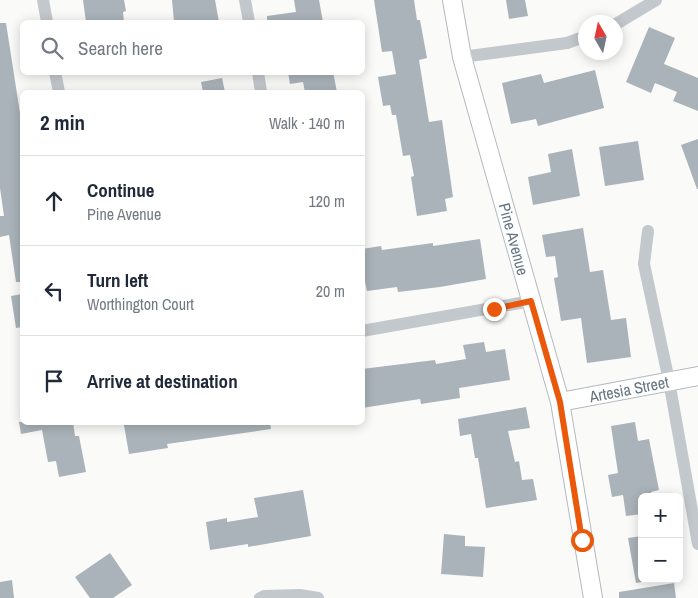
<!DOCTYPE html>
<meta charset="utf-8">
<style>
body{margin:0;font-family:"Archivo Narrow",sans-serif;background:#f6f6f7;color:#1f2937}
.controls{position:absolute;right:15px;bottom:15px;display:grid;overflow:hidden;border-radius:8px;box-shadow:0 2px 12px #0003}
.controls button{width:45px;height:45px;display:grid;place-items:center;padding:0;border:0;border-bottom:1px solid #e0e1e3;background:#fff;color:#1f2937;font:25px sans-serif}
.compass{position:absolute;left:578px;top:15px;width:45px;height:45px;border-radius:50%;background:#fff;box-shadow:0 2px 12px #0003;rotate:351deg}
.stop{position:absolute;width:15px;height:15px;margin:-11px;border:4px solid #ea580c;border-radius:50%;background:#fff}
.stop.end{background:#ea580c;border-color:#fff;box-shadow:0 1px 5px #0008}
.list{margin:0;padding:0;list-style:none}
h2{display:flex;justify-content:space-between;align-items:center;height:65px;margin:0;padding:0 20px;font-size:21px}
h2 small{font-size:16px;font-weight:400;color:#747a83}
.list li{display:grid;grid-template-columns:32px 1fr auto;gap:15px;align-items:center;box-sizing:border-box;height:90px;padding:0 20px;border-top:1px solid #e0e1e3}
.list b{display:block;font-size:19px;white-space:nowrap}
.list p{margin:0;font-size:16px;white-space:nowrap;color:#747a83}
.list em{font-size:16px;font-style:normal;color:#747a83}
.icon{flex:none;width:28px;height:28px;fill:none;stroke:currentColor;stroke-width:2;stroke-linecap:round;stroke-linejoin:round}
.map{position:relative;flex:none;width:698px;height:598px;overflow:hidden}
.search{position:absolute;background:#fff;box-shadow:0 2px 12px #0003;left:20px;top:20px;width:345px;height:55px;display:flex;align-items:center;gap:12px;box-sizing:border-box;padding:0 18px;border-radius:8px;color:#747a83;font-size:19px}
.panel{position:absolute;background:#fff;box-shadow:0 2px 12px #0003;left:20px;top:90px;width:345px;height:335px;border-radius:8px}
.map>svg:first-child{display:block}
</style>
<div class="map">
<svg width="698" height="598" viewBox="0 0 698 598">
<rect width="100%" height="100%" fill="#fafaf8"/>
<path fill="#aab3b9" d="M83 0H124L126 11 123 12 124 22H86Z
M172 0H215L219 22H174Z
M294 0H319L323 22H267V16L296 12Z
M374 0H414L417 20H420L427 58 419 60 429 122 442 120 453 197 445 199 447 211 417 216 411 177 414 176 410 155 403 156 396 115H392L390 105 383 106 378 77 396 74 392 51 382 52Z
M506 0H525L528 16 509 19Z
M0 23H6L22 126V128L20 129 22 146V282H16L9 235 0 237V216H4L0 188Z
M649 27 675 38 664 64 698 78V111L673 101 677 92 655 83 651 93 626 82Z
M595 70 604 108 538 126 536 119 511 124 502 83 541 74 544 83Z
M288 72H333L337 92H305L303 82 290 84Z
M222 78 225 92H203L201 82Z
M698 139V189H697L681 145Z
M638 141 644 180 605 186 599 147Z
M572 149 580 196 533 205 528 177 551 172 548 154Z
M583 228 590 272 603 270 611 320 626 318 631 357 587 363 581 318 561 321 554 278 558 277 555 256 546 257 542 235Z
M480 239 486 279 440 287 398 292 397 287 367 291 365 282H362V249L381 246 382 250 433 243V246Z
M22 294V327L16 328 11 296Z
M484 342 486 352 505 349 510 380 459 388 460 398 421 404 420 399 362 408V369L435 360 436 364 466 359 463 345Z
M526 407 530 428 508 431 515 462 519 461 522 480 533 479 537 500 486 508 478 458H475L471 434 460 436 458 419Z
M19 422H73L75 436H79L86 472 59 477 56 461 48 462 42 430 21 434Z
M142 422H270L271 429 167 444 168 448 129 454 124 425Z
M635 422 638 441 649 439 659 490 651 492 652 497H642V514L626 516 623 495 612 497 608 475 618 473 611 426Z
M303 490 311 536 248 547V544L210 550 206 522 227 518V522L258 517 254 498Z
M444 534 465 536V546L485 547 483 577 441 574Z
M642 536V582L636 583 628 538Z
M110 553 132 585 113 598H90L75 577Z
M12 580 14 598H0V582Z
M674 583 676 598H619V592Z"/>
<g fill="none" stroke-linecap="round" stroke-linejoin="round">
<defs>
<path id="secondary" d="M452 0 462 57 560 402 593 598
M560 402 698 376"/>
</defs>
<use href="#secondary" stroke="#b3babf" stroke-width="20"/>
<path stroke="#c3c8cc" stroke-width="12" d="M43 0 47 22
M245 0 249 22
M616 24 656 0
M462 57 567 43 586 36
M55 72 59 92
M258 72 261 92
M648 231 644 264 669 381 698 544
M362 331 531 301
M260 598 264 596 300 595 318 598"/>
<use href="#secondary" stroke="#fff" stroke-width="18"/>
</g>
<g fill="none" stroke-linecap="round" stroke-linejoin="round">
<path stroke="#ea580c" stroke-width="6" d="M494 309 531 301 560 402 582 540"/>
</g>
<g text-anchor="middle" stroke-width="5" stroke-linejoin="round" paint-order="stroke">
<g font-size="16" fill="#657683" stroke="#fff">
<text transform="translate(514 239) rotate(75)" y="6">Pine Avenue</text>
<text transform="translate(629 389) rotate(-11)" y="6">Artesia Street</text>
</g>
</g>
</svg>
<div class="controls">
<button>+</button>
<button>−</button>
</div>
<svg class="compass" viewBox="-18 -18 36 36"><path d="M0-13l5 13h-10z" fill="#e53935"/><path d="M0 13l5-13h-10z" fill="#747a83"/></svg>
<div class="stop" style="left:582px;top:540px"></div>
<div class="stop end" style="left:494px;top:309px"></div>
<div class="search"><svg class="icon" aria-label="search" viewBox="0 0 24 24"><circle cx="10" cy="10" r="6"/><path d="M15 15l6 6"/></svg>Search here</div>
<section class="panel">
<h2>2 min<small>Walk · 140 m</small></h2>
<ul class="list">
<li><svg class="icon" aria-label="ahead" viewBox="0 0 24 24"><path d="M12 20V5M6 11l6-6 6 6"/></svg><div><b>Continue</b><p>Pine Avenue</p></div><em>120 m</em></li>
<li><svg class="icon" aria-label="left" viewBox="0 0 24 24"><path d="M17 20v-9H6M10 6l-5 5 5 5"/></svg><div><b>Turn left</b><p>Worthington Court</p></div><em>20 m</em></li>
<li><svg class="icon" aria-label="arrive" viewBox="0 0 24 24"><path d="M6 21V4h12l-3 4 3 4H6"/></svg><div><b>Arrive at destination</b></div></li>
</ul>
</section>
</div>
